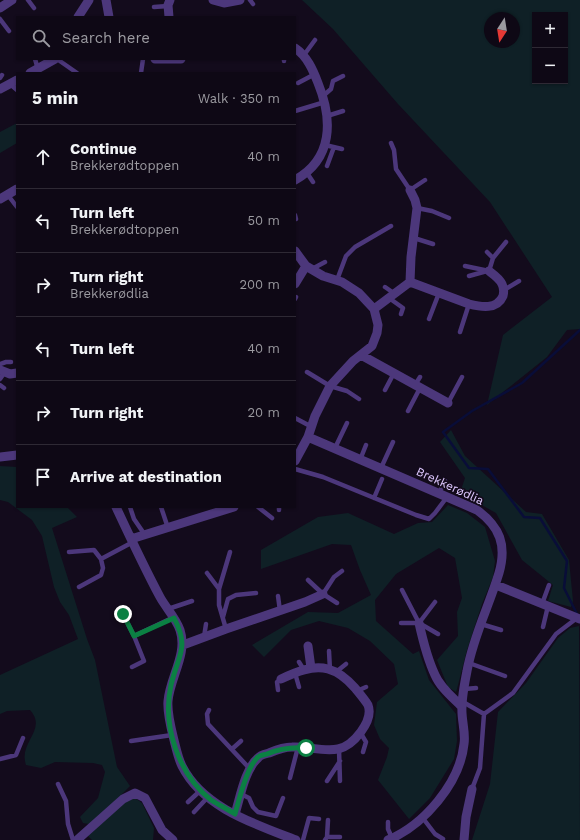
<!DOCTYPE html>
<meta charset="utf-8">
<style>
body{margin:0;font-family:"Work Sans",sans-serif;background:#17111e;color:#f1f3f6}
.controls{position:absolute;right:12px;top:12px;display:grid;overflow:hidden;border-radius:0px;box-shadow:0 1px 3px #0004}
.controls button{width:36px;height:36px;display:grid;place-items:center;padding:0;border:0;border-bottom:1px solid #2e2934;background:#0e0815;color:#f1f3f6;font:20px sans-serif}
.compass{position:absolute;left:484px;top:12px;width:36px;height:36px;border-radius:50%;background:#0e0815;box-shadow:0 1px 3px #0004;rotate:192deg}
.stop{position:absolute;width:12px;height:12px;margin:-9px;border:3px solid #0b8043;border-radius:50%;background:#fff}
.stop.end{background:#0b8043;border-color:#fff;box-shadow:0 1px 4px #0008}
.list{margin:0;padding:0;list-style:none}
h2{display:flex;justify-content:space-between;align-items:center;height:52px;margin:0;padding:0 16px;font-size:17px}
h2 small{font-size:13px;font-weight:400;color:#9b9aa0}
.list li{display:grid;grid-template-columns:26px 1fr auto;gap:12px;align-items:center;box-sizing:border-box;height:64px;padding:0 16px;border-top:1px solid #2e2934}
.list b{display:block;font-size:15px;white-space:nowrap}
.list p{margin:0;font-size:13px;white-space:nowrap;color:#9b9aa0}
.list em{font-size:13px;font-style:normal;color:#9b9aa0}
.icon{flex:none;width:22px;height:22px;fill:none;stroke:currentColor;stroke-width:2;stroke-linecap:round;stroke-linejoin:round}
.map{position:relative;flex:none;width:580px;height:840px;overflow:hidden}
.search{position:absolute;background:#0e0815;box-shadow:0 1px 3px #0004;left:16px;top:16px;width:280px;height:44px;display:flex;align-items:center;gap:10px;box-sizing:border-box;padding:0 14px;border-radius:0px;color:#9b9aa0;font-size:15px}
.panel{position:absolute;background:#0e0815;box-shadow:0 1px 3px #0004;left:16px;top:72px;width:280px;height:436px;border-radius:0px}
.map>svg:first-child{display:block}
</style>
<div class="map">
<svg width="580" height="840" viewBox="0 0 580 840">
<rect width="100%" height="100%" fill="#130b1c"/>
<path fill="#0f2026" fill-rule="evenodd" d="M302 0H580V329L567 330 547 357 487 405 503 335 552 297 490 202 398 104 333 29ZM535 15H565V81H535ZM490 18H514V42H490Z
M17 123V143L0 153V132Z
M451 430 465 456 526 512 542 514 569 560 573 601 571 607 548 601 553 585 522 560 496 513 460 493 465 478 440 442Z
M0 466 17 467V507H67L77 517 52 528 87 639 95 660 117 767 130 786 110 806 89 824 83 823 80 817 98 798 105 772 102 765 93 763 55 762 41 768 26 765C18 742 48 730 30 710L7 711 0 714V675L78 639 69 615 60 602 54 587 42 536 32 520 8 502 0 500Z
M448 505 467 513 485 527 495 561 493 577 482 604 467 650 457 689 456 692 448 687 437 660 458 636 457 612 462 598 455 558 439 548 396 574 375 600 376 621 413 654 419 651 429 680 456 714 457 741 454 759 430 798 409 819 378 780 387 757 389 748 380 739 374 725 377 702 398 684 394 664 370 641 348 628 319 621 291 630 264 657 252 645 308 612 338 613 371 595 360 570 351 545 332 544 261 569V550L318 517 348 513 394 534 418 523 432 522Z
M579 626 580 840H472L490 784 498 712 526 683 558 638 570 628Z
M135 798 142 803 154 828 153 840H92L88 836 127 800Z"/>
<g fill="none" stroke-linecap="round" stroke-linejoin="round">
<path stroke="#090d38" stroke-width="2.5" d="M577 614 564 588 567 561 540 518 524 517 488 469 469 468 443 432 472 411 522 383 580 330"/>
<path stroke="#4c377b" stroke-width="4.5" d="M28 0 34 8
M250 0 253 4
M154 7 168 6
M0 19 9 31
M304 55 315 40
M35 59 38 69
M57 59 77 73
M284 61V59
M141 73 143 59
M0 78 2 75
M298 83 315 74
M10 84 17 90
M323 96 331 89 333 81 343 76
M295 111 325 102
M327 116 343 111
M391 143 394 150 396 169 410 190 425 180
M325 145 342 149
M327 166 334 147
M307 173 313 182
M7 194 17 207
M417 208 432 211 449 218
M295 215 296 219
M414 238 433 244
M487 252 493 258
M465 266 489 271
M312 269 325 262
M489 271 493 258 506 242
M469 276 487 271
M337 280 346 256 355 247 391 226
M385 287 395 294
M504 290 519 281
M389 298 403 308 401 314
M295 299 296 297
M429 319 439 293
M460 332 469 304
M0 364 6 362H11
M307 372 330 386 347 391 359 399
M0 379 5 372
M0 385 4 388
M415 385 420 377
M385 390 394 373
M448 403 462 377
M408 411 420 388
M295 418 312 427
M335 448 347 423
M360 460 366 445
M381 468 393 442
M295 469 323 477 416 515 429 519 435 513 447 497
M439 493 445 481
M374 498 382 479
M130 507 134 519 145 535
M161 507 168 528
M258 507 272 518
M279 507V510
M69 552 94 550 101 559
M207 573 219 589
M308 580 323 594 337 603
M79 587 101 575 103 568 101 559 133 542
M402 590 419 623
M323 594 334 577 342 571
M278 596 280 611
M542 604 549 585
M168 609 192 601
M123 614 134 636
M223 617 228 599 236 595 256 593
M401 623H419L438 634
M419 623 435 602
M481 624 501 630
M543 627 548 606
M226 629 219 605V589L230 552
M204 637 206 624
M329 651 330 670
M299 662 304 670
M469 663 505 676
M132 667 144 661 134 636 174 617
M336 672 346 664
M295 673 299 687
M465 689 476 688
M278 690 277 682 281 679
M357 691 366 687
M463 702 484 714 513 693 556 634 577 618
M209 710 207 714 208 724 250 769
M360 732 366 742 363 752
M131 741 172 735
M232 749 241 741
M339 749 340 781
M0 759 16 755 23 738
M290 778 298 747
M327 781 340 761
M58 784 66 801 68 824 73 840
M472 789 480 768 484 714
M241 794 249 798 253 807 258 812 276 816 283 798
M188 802 201 790
M194 812 208 797
M422 817 435 834 443 839
M388 822V829L392 838
M327 837 328 820
M303 840 309 818 319 819
M325 840 327 837H340"/>
<path stroke="#4c377b" stroke-width="9" d="M106 0 109 17
M213 0 224 3 240 0
M0 8 12 0
M78 17 89 0
M169 17 168 5 170 0
M295 48C307 56 313 70 318 83 333 120 333 159 295 180
M155 59H181
M30 73 55 59
M0 89 17 80
M0 199 17 189
M295 251 306 266 323 276 342 282 359 293 374 309 378 325 377 333 372 346 353 361 330 386 315 416 308 437 295 461
M410 282 469 304C481 307 497 310 503 296 504 292 504 288 502 284 500 279 493 274 489 271
M295 284 306 266
M374 309 410 282 411 257 417 208 415 200 410 190
M361 355 448 403
M0 370 10 374 17 373
M308 437 477 510C500 527 507 545 499 573 489 606 473 637 467 671 465 681 462 698 462 707 461 719 466 732 464 744 460 783 424 825 388 840
M0 457 17 455
M116 507C130 537 144 567 160 597 166 608 176 618 180 630 188 654 170 677 168 701 167 713 171 728 174 740 176 748 178 758 182 766 203 808 255 824 296 840
M131 539 234 507
M496 585 580 619
M419 623C423 641 427 658 435 675 440 687 452 697 461 706
M183 645 226 629 305 602 323 594
M308 646 311 668
M235 814C240 798 245 769 258 758 260 755 265 754 269 753 276 750 284 747 292 747 307 746 323 752 338 749 353 746 374 721 368 705 365 700 359 693 355 688 348 680 339 672 328 669 312 665 296 672 281 679
M77 840 123 799 135 793 145 798 162 830 173 840
M464 840 466 817 472 789"/>
</g>
<g fill="none" stroke-linecap="round" stroke-linejoin="round">
<path stroke="#0b8043" stroke-width="5" d="M123 614 134 636 174 618C190 648 178 655 171 685 162 725 178 774 211 800 219 805 227 809 235 814 239 800 247 766 258 757 260 755 264 755 267 754 280 748 292 747 306 748"/>
</g>
<g text-anchor="middle" stroke-width="3.5" stroke-linejoin="round" paint-order="stroke">
<g font-size="12" fill="#ddc7fe" stroke="#130b1c">
<text transform="translate(450 486) rotate(25)" y="4">Brekkerødlia</text>
</g>
</g>
</svg>
<div class="controls">
<button>+</button>
<button>−</button>
</div>
<svg class="compass" viewBox="-18 -18 36 36"><path d="M0-13l5 13h-10z" fill="#e53935"/><path d="M0 13l5-13h-10z" fill="#9b9aa0"/></svg>
<div class="stop" style="left:306px;top:748px"></div>
<div class="stop end" style="left:123px;top:614px"></div>
<div class="search"><svg class="icon" aria-label="search" viewBox="0 0 24 24"><circle cx="10" cy="10" r="6"/><path d="M15 15l6 6"/></svg>Search here</div>
<section class="panel">
<h2>5 min<small>Walk · 350 m</small></h2>
<ul class="list">
<li><svg class="icon" aria-label="ahead" viewBox="0 0 24 24"><path d="M12 20V5M6 11l6-6 6 6"/></svg><div><b>Continue</b><p>Brekkerødtoppen</p></div><em>40 m</em></li>
<li><svg class="icon" aria-label="left" viewBox="0 0 24 24"><path d="M17 20v-9H6M10 6l-5 5 5 5"/></svg><div><b>Turn left</b><p>Brekkerødtoppen</p></div><em>50 m</em></li>
<li><svg class="icon" aria-label="right" viewBox="0 0 24 24"><path d="M7 20v-9h11M14 6l5 5-5 5"/></svg><div><b>Turn right</b><p>Brekkerødlia</p></div><em>200 m</em></li>
<li><svg class="icon" aria-label="left" viewBox="0 0 24 24"><path d="M17 20v-9H6M10 6l-5 5 5 5"/></svg><div><b>Turn left</b></div><em>40 m</em></li>
<li><svg class="icon" aria-label="right" viewBox="0 0 24 24"><path d="M7 20v-9h11M14 6l5 5-5 5"/></svg><div><b>Turn right</b></div><em>20 m</em></li>
<li><svg class="icon" aria-label="arrive" viewBox="0 0 24 24"><path d="M6 21V4h12l-3 4 3 4H6"/></svg><div><b>Arrive at destination</b></div></li>
</ul>
</section>
</div>
